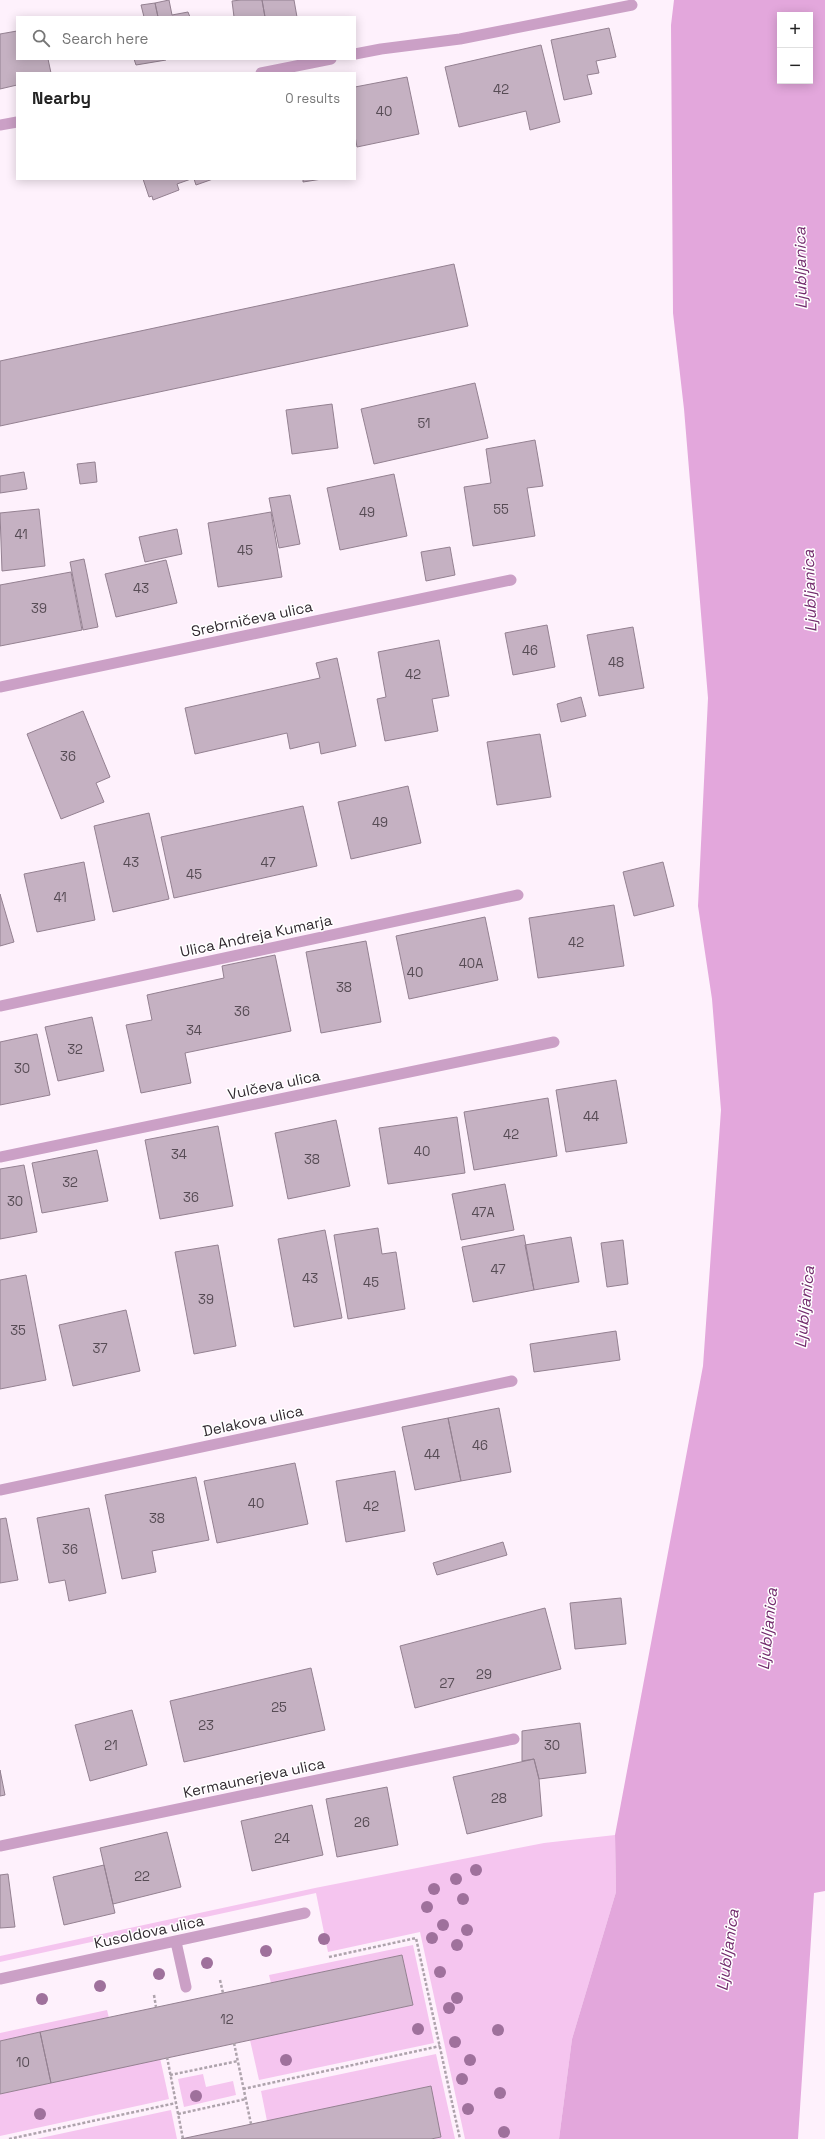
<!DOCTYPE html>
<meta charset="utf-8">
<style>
body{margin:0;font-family:"Space Grotesk",sans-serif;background:#f2f2f2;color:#222}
.controls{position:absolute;right:12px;top:12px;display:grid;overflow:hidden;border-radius:0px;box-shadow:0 2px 10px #0003}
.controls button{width:36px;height:36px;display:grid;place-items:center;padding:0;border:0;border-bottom:1px solid #e0e0e0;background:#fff;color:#222;font:20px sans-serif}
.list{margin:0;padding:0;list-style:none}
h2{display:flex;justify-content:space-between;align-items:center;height:52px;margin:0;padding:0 16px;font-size:17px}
h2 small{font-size:13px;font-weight:400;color:#767676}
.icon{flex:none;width:22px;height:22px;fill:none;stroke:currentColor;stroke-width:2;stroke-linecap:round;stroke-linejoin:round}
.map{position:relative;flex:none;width:825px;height:2139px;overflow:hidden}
.search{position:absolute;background:#fff;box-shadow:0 2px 10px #0003;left:16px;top:16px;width:340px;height:44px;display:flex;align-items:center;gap:10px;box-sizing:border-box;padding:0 14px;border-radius:0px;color:#767676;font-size:15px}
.panel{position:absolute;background:#fff;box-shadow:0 2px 10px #0003;left:16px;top:72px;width:340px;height:108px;border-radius:0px}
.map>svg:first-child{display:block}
</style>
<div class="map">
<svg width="825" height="2139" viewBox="0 0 825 2139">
<rect width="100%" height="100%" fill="#fef1fc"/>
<path fill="#f5c5ef" d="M615 1835 616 1892 572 2039 559 2139H465L420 1932 328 1952 316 1893 0 1962V1956L315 1888 544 1843Z
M413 1945 434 2043 259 2080 250 2040 413 2005 402 1955 271 1983 269 1975Z
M107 2010 109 2018 0 2041V2033Z
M436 2054 455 2139H431L441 2137 430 2086 267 2121 261 2091Z
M160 2058 169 2099 0 2136V2094Z
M203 2074 206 2087 233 2081 236 2095 184 2107 178 2079Z
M171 2110 177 2139H36Z"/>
<path fill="#e3a7dc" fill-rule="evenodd" d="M674 0H825V1891L814 1893 798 2139H559L572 2039 616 1892 615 1835 703 1366 721 1110 712 999 698 906 708 698 684 409 673 313 671 25ZM780 15H810V81H780Z"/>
<path fill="#c5b1c2" stroke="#948191" d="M169 0 172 15 188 12 190 17H158L155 3Z
M241 0H262L265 17H234L232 1Z
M262 0H294L297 17H265Z
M155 3 158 17H144L141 5Z
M609 28 616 57 596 61 599 73 587 75 592 94 564 100 551 40Z
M17 31V59H48L51 73H17V85L0 89V34Z
M541 45 560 122 530 130 526 111 459 127 445 67Z
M134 59H166V60L136 65Z
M407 77 419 134 357 147 355 136V87Z
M143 179H191L177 184 179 190 153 200 152 196 149 197Z
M194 179H213L196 185Z
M303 179H322L303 182Z
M454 264 468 326 0 426V361Z
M475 383 488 438 374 464 361 409Z
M332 404 338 448 292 454 286 410Z
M535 440 543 486 527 488 535 536 473 546 464 487 491 483 486 449Z
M95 462 97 482 80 484 77 464Z
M24 472 27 489 0 493V476Z
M394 474 407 536 340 550 327 488Z
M290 495 300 544 279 548 269 498Z
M39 509 45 566 2 571 0 513Z
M271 512 282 577 218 587 208 523Z
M177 529 182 554 145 562 139 537Z
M450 547 455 575 426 581 421 552Z
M84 559 98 627 83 630 70 562Z
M166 560 177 603 116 617 105 574Z
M71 572 82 630 0 646V585Z
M547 625 555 667 513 675 505 633Z
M633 627 644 688 599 696 587 635Z
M439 640 449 696 432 699 438 731 385 741 377 699 386 697 378 652Z
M337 658 356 746 321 754 319 742 290 749 287 733 195 754 185 708 320 678 316 663Z
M581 697 586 716 561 722 557 704Z
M83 711 110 777 96 783 104 802 61 819 27 734Z
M540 734 551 797 497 805 487 742Z
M408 786 421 843 351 859 338 802Z
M303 806 317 866 174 898 161 837Z
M149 813 169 899 113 912 94 826Z
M84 862 95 920 37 932 24 874Z
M663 862 674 906 634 916 623 872Z
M0 894 14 942 0 946Z
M614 905 624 966 538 978 529 918Z
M485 917 498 980 409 999 396 936Z
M366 941 381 1022 321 1033 306 952Z
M275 955 291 1031 185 1053 191 1083 141 1093 126 1025 152 1020 147 995 224 978 222 966Z
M92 1017 104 1071 58 1081 45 1027Z
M37 1034 50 1095 0 1105V1042Z
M616 1080 627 1143 566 1152 556 1090Z
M548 1098 557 1156 474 1170 464 1112Z
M457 1117 465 1173 388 1184 379 1128Z
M336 1120 350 1186 288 1199 275 1133Z
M218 1126 233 1206 160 1219 145 1140Z
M97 1150 108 1201 42 1213 32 1163Z
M24 1165 37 1232 0 1239V1169Z
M505 1184 514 1230 461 1240 452 1194Z
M378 1228 382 1254 396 1252 405 1309 348 1319 334 1235Z
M325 1230 342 1318 294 1327 278 1239Z
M524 1235 534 1290 473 1302 462 1247Z
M571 1237 579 1282 534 1290 525 1245Z
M623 1240 628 1284 607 1287 601 1243Z
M218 1245 236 1346 194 1354 175 1252Z
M26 1275 46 1380 0 1389V1280Z
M126 1310 140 1371 73 1386 59 1325Z
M616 1331 620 1360 534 1372 530 1344Z
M499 1408 511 1472 461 1481 448 1418Z
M448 1418 461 1481 415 1490 402 1427Z
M295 1463 308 1524 217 1543 204 1481Z
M395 1471 405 1531 346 1542 336 1481Z
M196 1477 209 1540 152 1551 156 1572 122 1579 105 1495Z
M89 1508 106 1593 69 1601 65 1580 49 1583 37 1518Z
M6 1518 18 1580 0 1583V1519Z
M503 1542 507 1555 437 1575 433 1563Z
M621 1598 626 1644 575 1649 570 1603Z
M545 1608 561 1669 415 1708 400 1646Z
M311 1668 325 1730 184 1762 170 1701Z
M132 1710 147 1765 90 1781 75 1725Z
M580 1723 586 1773 539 1779 534 1759 522 1761V1731Z
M534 1759 539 1779 542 1816 467 1834 453 1777Z
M0 1770 5 1795 0 1796Z
M387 1787 398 1845 337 1857 326 1799Z
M312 1805 323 1855 252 1871 241 1821Z
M167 1832 181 1887 113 1904 100 1848Z
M104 1865 115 1913 64 1925 53 1877Z
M8 1874 15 1927 0 1928V1875Z
M402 1955 413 2005 51 2083 40 2032Z
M40 2032 51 2083 0 2094V2041Z
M431 2086 441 2137 431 2139H181Z"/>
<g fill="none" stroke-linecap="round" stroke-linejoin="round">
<path stroke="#aea3ac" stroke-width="2.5" stroke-dasharray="3 2" stroke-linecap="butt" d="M329 1957 416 1938 460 2139
M220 1980 223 1993
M154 1995 156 2007
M234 2043 251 2124
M167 2057 183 2139
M170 2075 238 2061
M243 2089 440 2046
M178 2114 246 2099
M9 2139 176 2103"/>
<path stroke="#cba0c6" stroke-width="11" d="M0 1846 514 1739
M176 1942 186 1987
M0 1979 305 1913"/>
<path stroke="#cba0c6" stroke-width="11" d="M355 54 381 49 460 39 632 5
M261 73 331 59
M0 125 17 122
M0 687 511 580
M0 1006 518 895
M0 1157 554 1042
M0 1490 512 1381"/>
</g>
<g fill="#9f719c">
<circle cx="476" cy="1870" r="6"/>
<circle cx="456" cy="1879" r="6"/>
<circle cx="434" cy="1889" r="6"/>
<circle cx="463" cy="1899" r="6"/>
<circle cx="427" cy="1907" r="6"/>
<circle cx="443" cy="1925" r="6"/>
<circle cx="467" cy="1930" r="6"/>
<circle cx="432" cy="1938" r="6"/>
<circle cx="324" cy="1939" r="6"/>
<circle cx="457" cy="1945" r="6"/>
<circle cx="266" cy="1951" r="6"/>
<circle cx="207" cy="1963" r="6"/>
<circle cx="440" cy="1972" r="6"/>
<circle cx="159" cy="1974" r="6"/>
<circle cx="100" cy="1986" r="6"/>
<circle cx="457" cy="1998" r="6"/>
<circle cx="42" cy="1999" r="6"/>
<circle cx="449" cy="2008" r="6"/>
<circle cx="418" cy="2029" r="6"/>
<circle cx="498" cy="2030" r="6"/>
<circle cx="455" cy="2042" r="6"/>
<circle cx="286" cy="2060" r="6"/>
<circle cx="470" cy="2060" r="6"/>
<circle cx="462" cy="2079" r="6"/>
<circle cx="500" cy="2093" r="6"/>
<circle cx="196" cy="2096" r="6"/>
<circle cx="468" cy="2109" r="6"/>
<circle cx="40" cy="2114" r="6"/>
<circle cx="504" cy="2132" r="6"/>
</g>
<g text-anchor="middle" stroke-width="3" stroke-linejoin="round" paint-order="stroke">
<g font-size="13" fill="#574c55">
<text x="501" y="94">42</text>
<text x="384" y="116">40</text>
<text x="424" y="428">51</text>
<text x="501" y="514">55</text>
<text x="367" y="517">49</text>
<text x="21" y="539">41</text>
<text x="245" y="555">45</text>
<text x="141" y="593">43</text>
<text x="39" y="613">39</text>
<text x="530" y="655">46</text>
<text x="616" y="667">48</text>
<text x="413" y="679">42</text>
<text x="68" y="761">36</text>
<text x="380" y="827">49</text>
<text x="131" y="867">43</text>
<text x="268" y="867">47</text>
<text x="194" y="879">45</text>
<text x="60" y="902">41</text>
<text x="576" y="947">42</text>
<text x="471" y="968">40A</text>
<text x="415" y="977">40</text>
<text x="344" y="992">38</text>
<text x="242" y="1016">36</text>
<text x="194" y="1035">34</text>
<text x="75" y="1054">32</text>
<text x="22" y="1073">30</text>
<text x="591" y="1121">44</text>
<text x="511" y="1139">42</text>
<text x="422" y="1156">40</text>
<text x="179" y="1159">34</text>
<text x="312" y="1164">38</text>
<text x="70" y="1187">32</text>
<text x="191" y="1202">36</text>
<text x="15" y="1206">30</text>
<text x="483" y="1217">47A</text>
<text x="498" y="1274">47</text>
<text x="310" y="1283">43</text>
<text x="371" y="1287">45</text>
<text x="206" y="1304">39</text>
<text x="18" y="1335">35</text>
<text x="100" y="1353">37</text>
<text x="480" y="1450">46</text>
<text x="432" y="1459">44</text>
<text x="256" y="1508">40</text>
<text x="371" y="1511">42</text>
<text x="157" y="1523">38</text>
<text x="70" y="1554">36</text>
<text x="484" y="1679">29</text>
<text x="447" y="1688">27</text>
<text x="279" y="1712">25</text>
<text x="206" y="1730">23</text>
<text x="111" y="1750">21</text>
<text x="552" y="1750">30</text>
<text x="499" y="1803">28</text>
<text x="362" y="1827">26</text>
<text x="282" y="1843">24</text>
<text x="142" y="1881">22</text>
<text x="227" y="2024">12</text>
<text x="23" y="2067">10</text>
</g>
<g font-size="15" fill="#322a31" stroke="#fff">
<text transform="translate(252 619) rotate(-12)" y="5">Srebrničeva ulica</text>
<text transform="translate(256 936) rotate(-12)" y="5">Ulica Andreja Kumarja</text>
<text transform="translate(274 1085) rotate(-12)" y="5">Vulčeva ulica</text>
<text transform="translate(253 1421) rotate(-12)" y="5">Delakova ulica</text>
<text transform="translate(254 1778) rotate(-12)" y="5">Kermaunerjeva ulica</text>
<text transform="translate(149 1932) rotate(-12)" y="5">Kusoldova ulica</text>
</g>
<g font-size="16" font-style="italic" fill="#722c6d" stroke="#fff">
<text transform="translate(800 268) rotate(-91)" y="6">Ljubljanica</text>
<text transform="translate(809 591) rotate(-92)" y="6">Ljubljanica</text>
<text transform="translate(804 1307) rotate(-84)" y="6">Ljubljanica</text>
<text transform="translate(767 1629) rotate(-84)" y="6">Ljubljanica</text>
<text transform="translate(727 1950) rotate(-82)" y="6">Ljubljanica</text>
</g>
</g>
</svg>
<div class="controls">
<button>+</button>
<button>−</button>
</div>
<div class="search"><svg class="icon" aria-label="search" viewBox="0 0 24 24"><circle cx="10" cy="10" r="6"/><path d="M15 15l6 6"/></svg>Search here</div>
<section class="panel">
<h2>Nearby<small>0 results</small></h2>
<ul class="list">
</ul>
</section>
</div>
